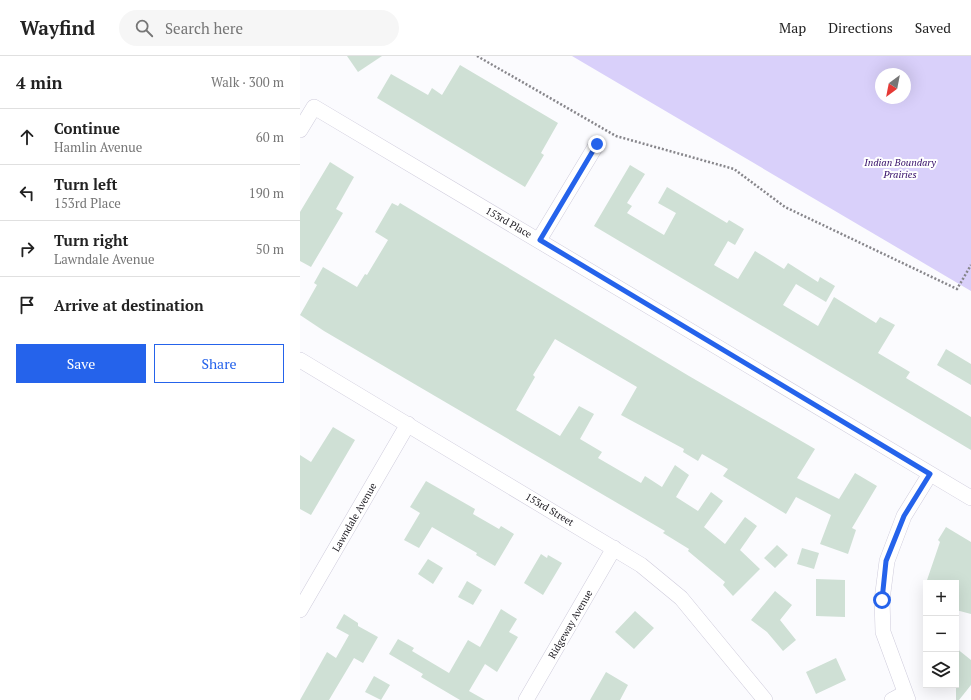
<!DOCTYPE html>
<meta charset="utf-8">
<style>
body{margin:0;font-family:"PT Serif",serif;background:#f6f6f6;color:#222}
.controls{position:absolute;right:12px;bottom:12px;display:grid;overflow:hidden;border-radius:0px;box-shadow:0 4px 16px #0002}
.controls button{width:36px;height:36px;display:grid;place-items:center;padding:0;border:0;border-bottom:1px solid #e0e0e0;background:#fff;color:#222;font:20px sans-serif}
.compass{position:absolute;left:575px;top:12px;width:36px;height:36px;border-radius:50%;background:#fff;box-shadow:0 4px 16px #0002;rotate:212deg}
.stop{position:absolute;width:12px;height:12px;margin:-9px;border:3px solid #2563eb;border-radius:50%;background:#fff}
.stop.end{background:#2563eb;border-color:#fff;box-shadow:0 1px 4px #0008}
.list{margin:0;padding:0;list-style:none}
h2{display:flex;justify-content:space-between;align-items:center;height:52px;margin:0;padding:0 16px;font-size:17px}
h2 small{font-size:13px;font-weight:400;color:#767676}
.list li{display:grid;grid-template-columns:26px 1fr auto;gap:12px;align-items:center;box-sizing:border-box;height:56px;padding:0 16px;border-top:1px solid #e0e0e0}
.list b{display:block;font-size:15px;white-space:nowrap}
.list p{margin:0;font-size:13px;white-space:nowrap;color:#767676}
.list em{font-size:13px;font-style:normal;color:#767676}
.actions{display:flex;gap:8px;padding:12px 16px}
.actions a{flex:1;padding:9px 0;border:1px solid #2563eb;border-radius:0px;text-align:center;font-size:14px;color:#2563eb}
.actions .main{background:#2563eb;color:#fff}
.icon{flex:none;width:22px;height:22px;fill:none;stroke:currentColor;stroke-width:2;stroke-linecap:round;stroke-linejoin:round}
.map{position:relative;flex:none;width:671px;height:644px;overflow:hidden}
header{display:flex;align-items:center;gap:24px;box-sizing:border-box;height:56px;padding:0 20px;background:#fff;border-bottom:1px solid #e0e0e0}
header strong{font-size:19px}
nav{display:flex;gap:22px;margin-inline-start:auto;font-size:14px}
.search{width:280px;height:36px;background:#f6f6f6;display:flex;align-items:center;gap:10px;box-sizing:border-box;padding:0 14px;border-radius:22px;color:#767676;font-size:15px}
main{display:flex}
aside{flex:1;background:#fff}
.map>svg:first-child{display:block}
</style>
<header>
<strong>Wayfind</strong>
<div class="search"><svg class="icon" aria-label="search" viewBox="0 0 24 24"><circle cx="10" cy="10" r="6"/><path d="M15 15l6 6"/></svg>Search here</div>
<nav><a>Map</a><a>Directions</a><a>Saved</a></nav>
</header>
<main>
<aside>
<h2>4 min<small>Walk · 300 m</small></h2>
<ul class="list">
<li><svg class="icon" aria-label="ahead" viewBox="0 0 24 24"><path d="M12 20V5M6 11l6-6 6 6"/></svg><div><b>Continue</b><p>Hamlin Avenue</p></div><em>60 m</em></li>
<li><svg class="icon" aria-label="left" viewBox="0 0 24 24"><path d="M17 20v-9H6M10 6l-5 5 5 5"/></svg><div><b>Turn left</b><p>153rd Place</p></div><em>190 m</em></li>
<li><svg class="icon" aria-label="right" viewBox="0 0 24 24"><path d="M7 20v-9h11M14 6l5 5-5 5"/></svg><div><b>Turn right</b><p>Lawndale Avenue</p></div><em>50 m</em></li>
<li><svg class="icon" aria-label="arrive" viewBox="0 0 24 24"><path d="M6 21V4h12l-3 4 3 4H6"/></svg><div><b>Arrive at destination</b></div></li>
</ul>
<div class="actions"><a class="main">Save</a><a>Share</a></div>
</aside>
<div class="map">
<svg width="671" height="644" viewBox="0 0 671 644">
<rect width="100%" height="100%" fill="#fbfbfe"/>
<path fill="#d9d0fa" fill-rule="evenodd" d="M272 0H671V235ZM581 18H605V42H581Z"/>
<path fill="#cfe0d5" d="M47 0H82L58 16Z
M160 9 258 67 241 97 244 99 225 131 77 42 91 18 128 39 132 32 142 39Z
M30 106 54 121 36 153 43 157 11 211 0 205V156Z
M330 109 345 118 327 147 332 150 327 157 364 179 376 157 358 147 367 131 427 167 429 164 444 173 435 189 428 185 414 209 438 223 455 195 484 213 488 207 518 226 520 221 535 230 526 246 496 228 483 249 518 270 534 241 576 267 580 261 595 269 578 297 610 316 606 322 671 361V394L294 170Z
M92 147 98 150 100 147 389 320 515 393 497 422 539 443 555 417 577 430 552 472 556 474 548 498 520 488 531 459 496 441 486 458 423 420 428 413 402 398 398 405 383 396 384 393 321 359 337 331 255 283 233 319 235 321 216 354 260 380 279 350 294 358 280 383 302 396 298 402 341 427 345 420 362 431 375 409 389 419 376 441 398 455 411 436 423 445 404 471 425 488 445 461 457 470 440 494 460 513 433 540 423 529 425 526 388 495 389 493 363 477 365 475 24 275 0 259 17 229 14 227 23 211 57 231 65 218 67 219 88 184 75 176Z
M646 293 671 308V329L637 309Z
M33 371 55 384 11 459 0 453V399L11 406Z
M126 425 175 453 173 458 199 473 201 470 214 478 195 510 176 499 177 497 132 471 119 492 104 484 120 457 110 451Z
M646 471 671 486V558L656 554V527H626L640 486 638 484Z
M477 489 488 499 475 512 464 502Z
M502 492 519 497 514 513 497 508Z
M241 498 247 502 248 499 262 507 243 539 224 527Z
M128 503 143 512 133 528 118 518Z
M516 523 545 524V561L516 560Z
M167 525 182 534 173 549 158 541Z
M475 535 492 549 480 564 496 584 483 595 467 576 451 564Z
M201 553 217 563 209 576 218 581 197 616 185 608 169 635 185 644H160L121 621 123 618 89 598 98 583 114 592 112 595 149 617 168 584 180 591Z
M335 555 354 572 334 593 315 576Z
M44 558 58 567V570L78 581 63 607 54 602 29 644H0L27 596 36 602 49 579 36 572Z
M656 592 671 604V629L659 644H656Z
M536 602 546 624 516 638 506 616Z
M306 616 328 629 320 644H290Z
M74 620 90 629 81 644 65 636Z"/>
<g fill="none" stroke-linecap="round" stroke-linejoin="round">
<defs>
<path id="minor" d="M0 74 14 51 671 442
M239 184 297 88
M0 304 341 509 381 542 465 644
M0 554 108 368
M226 644 314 492
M592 644 605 637
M608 644 583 576 582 544 587 505 604 460 630 418"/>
</defs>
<use href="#minor" stroke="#cfccdc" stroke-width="16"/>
<path stroke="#87868b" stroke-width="2.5" stroke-dasharray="2 2" stroke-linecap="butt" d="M177 0 316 80 434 113 485 151 657 233 671 209"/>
<use href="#minor" stroke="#fff" stroke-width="15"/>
</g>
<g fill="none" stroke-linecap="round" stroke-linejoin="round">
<path stroke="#2563eb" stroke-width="5" d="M297 88 240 184 630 418 604 460 586 505 582 544"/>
</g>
<g text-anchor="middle" stroke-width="4" stroke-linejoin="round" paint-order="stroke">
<g font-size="10" font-style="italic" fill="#340d67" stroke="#fff">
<text x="600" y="110">Indian Boundary<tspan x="600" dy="12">Prairies</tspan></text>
</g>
<g font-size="10" fill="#222026" stroke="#fff">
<text transform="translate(209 166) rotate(30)" y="4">153rd Place</text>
<text transform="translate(250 453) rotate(31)" y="4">153rd Street</text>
<text transform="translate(54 461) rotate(-60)" y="4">Lawndale Avenue</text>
<text transform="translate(270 568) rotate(-60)" y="4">Ridgeway Avenue</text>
</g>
</g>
</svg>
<div class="controls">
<button>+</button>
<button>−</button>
<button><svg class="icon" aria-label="layers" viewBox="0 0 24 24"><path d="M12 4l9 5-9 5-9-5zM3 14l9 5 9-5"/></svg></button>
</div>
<svg class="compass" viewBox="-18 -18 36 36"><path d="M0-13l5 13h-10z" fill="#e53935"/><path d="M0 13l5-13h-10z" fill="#767676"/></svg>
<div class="stop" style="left:582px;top:544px"></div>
<div class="stop end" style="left:297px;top:88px"></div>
</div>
</main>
